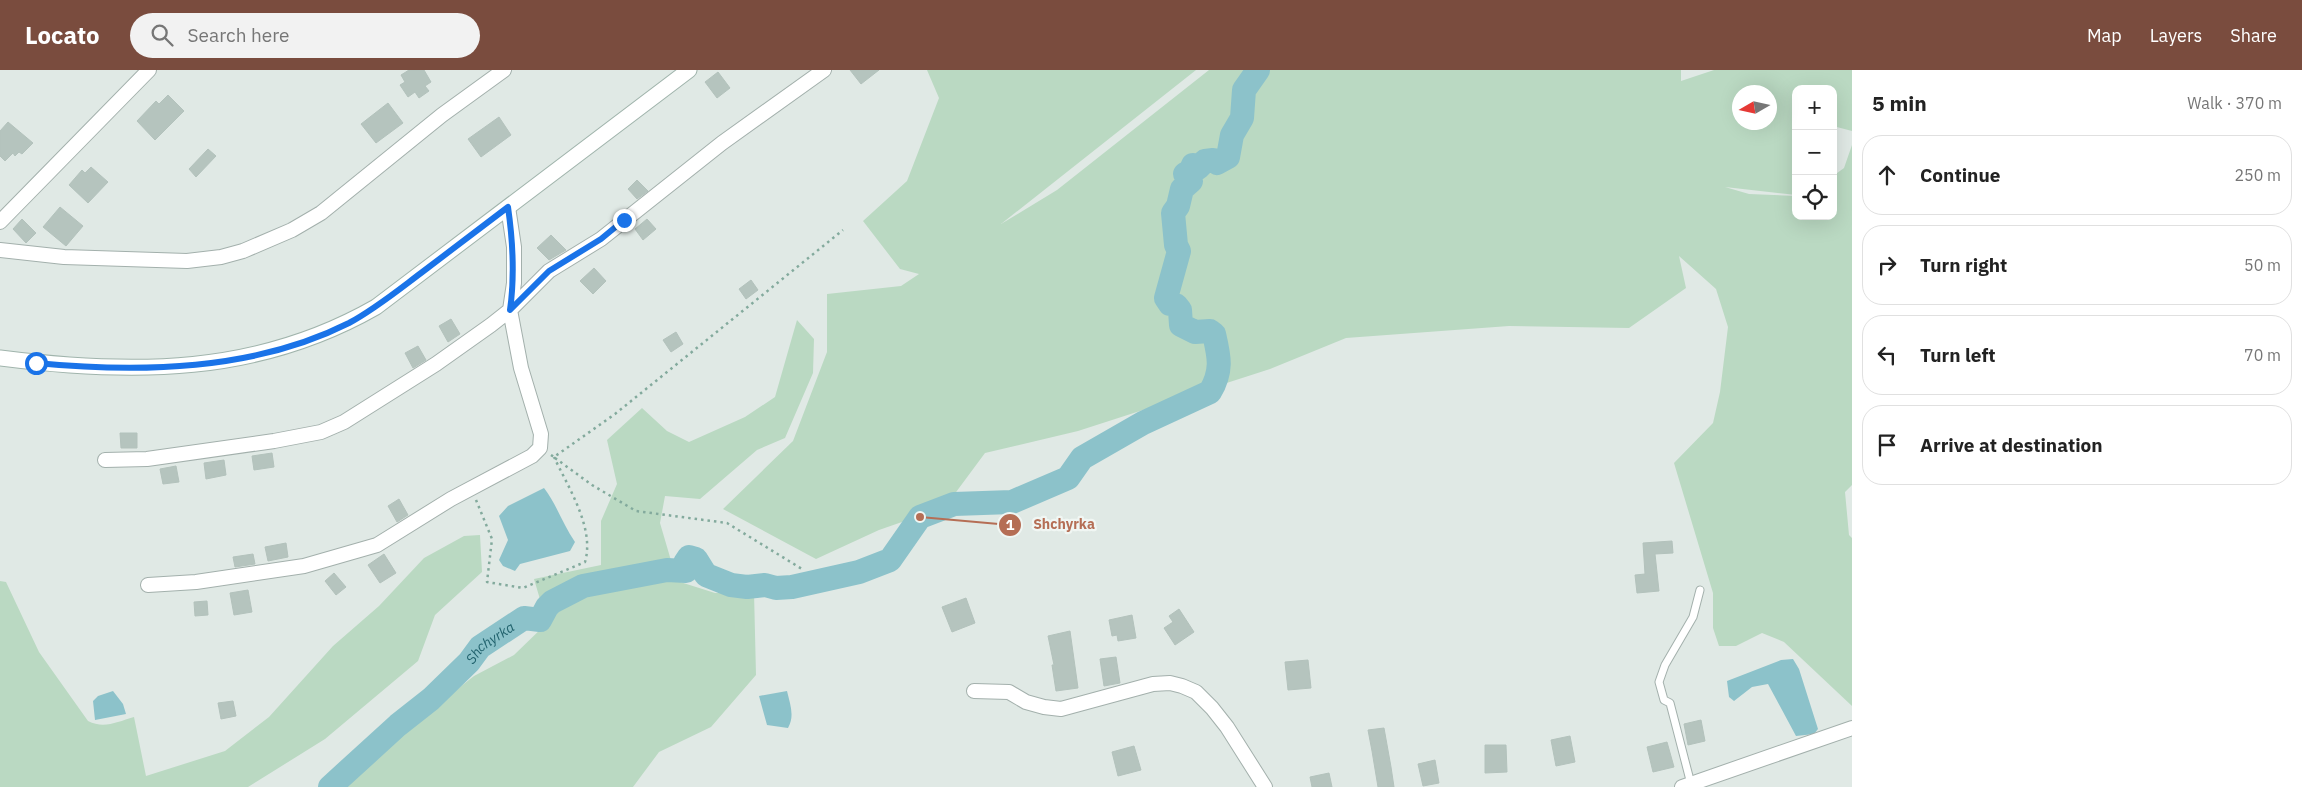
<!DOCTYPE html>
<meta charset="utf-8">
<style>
body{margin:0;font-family:"IBM Plex Sans",sans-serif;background:#f2f2f2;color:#222}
.controls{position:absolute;right:15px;top:15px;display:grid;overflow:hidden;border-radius:10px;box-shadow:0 5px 20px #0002}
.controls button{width:45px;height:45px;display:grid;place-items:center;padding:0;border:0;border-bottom:1px solid #e0e0e0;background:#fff;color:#222;font:25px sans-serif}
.compass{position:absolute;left:1732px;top:15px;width:45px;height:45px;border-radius:50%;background:#fff;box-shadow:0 5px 20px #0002;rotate:261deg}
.stop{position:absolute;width:15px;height:15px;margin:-11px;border:4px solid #1a73e8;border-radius:50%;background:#fff}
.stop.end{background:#1a73e8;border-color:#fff;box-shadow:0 1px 5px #0008}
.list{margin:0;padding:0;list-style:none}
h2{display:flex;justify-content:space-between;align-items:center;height:65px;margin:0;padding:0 20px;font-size:21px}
h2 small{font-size:16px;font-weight:400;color:#767676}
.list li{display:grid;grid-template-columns:32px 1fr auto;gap:15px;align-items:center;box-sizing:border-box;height:80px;margin:0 10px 10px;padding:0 10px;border:1px solid #e0e0e0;border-radius:20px}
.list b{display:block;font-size:19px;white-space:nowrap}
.list em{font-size:16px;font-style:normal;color:#767676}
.icon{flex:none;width:28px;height:28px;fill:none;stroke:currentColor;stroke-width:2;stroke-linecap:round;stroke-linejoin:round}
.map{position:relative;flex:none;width:1852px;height:717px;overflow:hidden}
header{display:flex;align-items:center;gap:30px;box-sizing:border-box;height:70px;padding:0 25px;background:#7a4c3e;color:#fff}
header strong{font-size:24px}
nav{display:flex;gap:28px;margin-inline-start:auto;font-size:18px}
.search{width:350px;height:45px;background:#f2f2f2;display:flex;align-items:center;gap:12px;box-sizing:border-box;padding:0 18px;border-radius:28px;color:#767676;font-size:19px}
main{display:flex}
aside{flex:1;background:#fff}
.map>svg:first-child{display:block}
</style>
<header>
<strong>Locato</strong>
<div class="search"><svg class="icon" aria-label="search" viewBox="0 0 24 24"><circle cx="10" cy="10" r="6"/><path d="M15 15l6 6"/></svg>Search here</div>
<nav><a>Map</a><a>Layers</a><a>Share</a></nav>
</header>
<main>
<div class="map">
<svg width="1852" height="717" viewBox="0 0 1852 717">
<rect width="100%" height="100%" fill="#e0e9e5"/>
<path fill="#bad9c2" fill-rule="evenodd" d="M927 0H1196L1001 154 1057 120 1209 0H1681V11L1714 0H1852V61L1833 56V19H1796V125L1725 117 1749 124 1796 126V146H1833V106L1844 98 1852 75V415L1845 422 1849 465 1852 468V636L1784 572 1762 563 1736 576H1719L1713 558V523L1674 393 1713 353 1720 322 1728 257 1716 219 1679 186 1686 218 1629 258 1509 256 1346 268 1270 299 1078 361 985 383 945 437 879 460 816 489 723 439 793 371 827 282V224L901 216 919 204 900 199 863 151 907 111 939 28ZM1770 22V52H1740V22Z
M797 250 814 269 813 303 785 368 757 380 700 429 665 426 660 453 677 511 715 523 754 522 756 605 711 657 659 682 633 717H343L404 661 474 606 514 585 547 553 534 509 601 495V451L617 414 607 370 642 338 667 361 689 372 745 347 775 327Z
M480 465 482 502 435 545 418 591 325 669 248 717H0V511L6 512 39 582 88 651C104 659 117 652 134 647L146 706 225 681 269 647 333 576 379 536 424 488 464 466Z"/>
<path fill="#8cc2ca" d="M544 418C557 435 563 455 575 472L570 481 520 494 515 501 503 496 499 490 508 470 499 446 508 436Z
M1793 589 1799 599 1818 659 1814 664 1796 666 1768 614 1752 617 1734 631 1729 627 1727 611 1781 590Z
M113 621 123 634 126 644 95 650 93 631 98 626Z
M787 621C790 634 795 646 788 658L767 655 759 626Z"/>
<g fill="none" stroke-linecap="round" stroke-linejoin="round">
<path stroke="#8cc2ca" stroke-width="24" id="s1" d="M330 717 398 655 431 629 469 592 480 577 524 548 540 550 547 537 552 532 583 516 667 500 686 501 685 493 689 487 696 489 706 505 731 515 747 517 765 515 776 518 792 517 859 502 890 490 920 447 954 434 1012 432 1068 408 1082 388 1143 353 1210 322C1223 300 1219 286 1214 264L1210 261 1195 262 1181 255 1180 240 1176 235 1170 234 1166 228 1179 181 1176 175 1173 143 1178 136 1182 119 1191 111 1185 104 1190 102 1193 95 1198 98 1205 91 1213 90 1217 93 1228 87 1232 65 1242 48 1244 20 1258 0"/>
</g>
<path fill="#b5c4be" stroke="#b3c2bc" d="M409 0H424L431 12 425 16 429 21 419 28 415 22 408 27 400 15 405 12 401 5Z
M850 0H879L861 14Z
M718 2 730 18 717 28 705 12Z
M168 25 184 41 155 70 137 51 156 31 159 34Z
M388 33 403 53 376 73 361 54Z
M499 47 511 65 481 87 468 69Z
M8 52 33 73 22 84 19 82 15 86 13 83 5 91 0 86V61Z
M208 79 216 86 196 107 189 99Z
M91 97 108 112 88 133 69 115 82 100 85 103Z
M637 110 648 121 637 129 628 119Z
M60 137 83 156 66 176 43 157Z
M22 149 36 163 26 173 13 159Z
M647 149 656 159 643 170 635 159Z
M551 165 566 180 549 190 537 178Z
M594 198 606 211 593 224 580 211Z
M751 210 758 220 746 229 739 219Z
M451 249 460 264 448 272 439 256Z
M676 262 683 274 671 282 663 270Z
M418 276 426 290 413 298 405 283Z
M120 363H137V378H121Z
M272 383 274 397 254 400 252 386Z
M224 390 226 405 206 409 204 393Z
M176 396 179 412 163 414 160 399Z
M399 429 408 445 397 452 388 436Z
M1672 471 1673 483 1655 484 1659 521 1637 523 1635 505 1645 504 1643 473Z
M286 473 288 487 268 491 265 477Z
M253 484 255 494 235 497 233 487Z
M384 484 396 503 380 513 368 495Z
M334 503 346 517 336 525 325 511Z
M248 520 252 542 234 545 230 523Z
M966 528 975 553 952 562 942 537Z
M207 531 208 545 195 546 194 532Z
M1179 539 1194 562 1175 575 1164 558 1173 552 1169 546Z
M1132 545 1136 568 1118 571 1117 565 1112 566 1109 550Z
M1070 561 1078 618 1056 621 1052 595H1054L1048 566Z
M1116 587 1120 613 1104 616 1100 589Z
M1308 590 1311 618 1288 620 1285 592Z
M233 631 236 646 221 649 218 633Z
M1701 650 1705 671 1688 675 1684 654Z
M1384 658 1391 697 1394 717H1378L1372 681 1368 660Z
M1570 666 1575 692 1556 696 1551 670Z
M1667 672 1674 697 1653 702 1647 677Z
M1485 675H1506L1507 702 1485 703Z
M1134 676 1141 700 1118 706 1112 682Z
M1435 690 1439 713 1423 716 1418 694Z
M1329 703 1332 717H1312L1310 707Z"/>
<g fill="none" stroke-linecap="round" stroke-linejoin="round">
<defs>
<path id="lane" d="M1691 714 1670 633 1664 630 1659 612 1665 595 1693 547 1700 520"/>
<path id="street" d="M0 152 149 0
M0 180 64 187 187 191 221 187 243 181 292 160 321 143 442 45 504 0
M105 390 147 389 274 371 321 362 344 352 436 294 491 255 510 240 549 201 601 169 722 73 824 0
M148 515 196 512 304 496 377 475 451 429 532 386 540 378 541 364 521 298 510 240 514 213V177L508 137
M974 621 1009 622 1026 632 1044 637 1061 639 1153 614 1170 613 1182 616 1196 622 1212 638 1227 657 1265 717
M1682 717 1852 658"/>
<path id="secondary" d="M0 288C133 305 257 305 376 237L689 0"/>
</defs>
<use href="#lane" stroke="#a3b0ac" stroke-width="9"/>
<use href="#street" stroke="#a3b0ac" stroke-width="16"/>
<use href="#secondary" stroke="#a0b4ac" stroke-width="17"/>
<path stroke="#83aa9d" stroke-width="2.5" stroke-dasharray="2.5 4" stroke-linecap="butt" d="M551 385 554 387 615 344 843 160
M555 388 592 415 636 441 727 453 802 499
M476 430 492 469 487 512 523 518 585 492C595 458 568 417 554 387"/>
<use href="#lane" stroke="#fff" stroke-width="7"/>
<use href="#street" stroke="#fff" stroke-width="14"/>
<use href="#secondary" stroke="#fff" stroke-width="15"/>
</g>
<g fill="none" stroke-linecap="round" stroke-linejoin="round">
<path stroke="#1a73e8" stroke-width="6" d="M36 293C139 303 254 301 349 253 375 239 397 221 421 203 450 181 479 159 508 137 513 172 515 205 510 240L549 201 601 169 624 150"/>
</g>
<g text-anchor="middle" stroke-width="4.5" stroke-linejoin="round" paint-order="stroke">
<g font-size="14" font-style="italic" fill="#22636e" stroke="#f0f6f3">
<text dy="5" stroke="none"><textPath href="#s1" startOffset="216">Shchyrka</textPath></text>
</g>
</g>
<path fill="none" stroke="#b56e55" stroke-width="2" d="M920 447L1010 455"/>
<g fill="#b56e55" stroke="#f0f6f3" stroke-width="2">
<circle cx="920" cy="447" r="5"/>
<circle cx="1010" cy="455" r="12"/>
</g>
<g font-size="15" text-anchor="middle" font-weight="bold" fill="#fff">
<text x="1010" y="460">1</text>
</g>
<g font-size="14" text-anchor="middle" font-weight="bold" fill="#b56e55" stroke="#f0f6f3" stroke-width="4.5" stroke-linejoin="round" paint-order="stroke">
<text x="1064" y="459">Shchyrka</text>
</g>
</svg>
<div class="controls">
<button>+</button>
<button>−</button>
<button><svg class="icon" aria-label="locate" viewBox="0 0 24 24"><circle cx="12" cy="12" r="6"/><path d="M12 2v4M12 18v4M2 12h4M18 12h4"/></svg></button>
</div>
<svg class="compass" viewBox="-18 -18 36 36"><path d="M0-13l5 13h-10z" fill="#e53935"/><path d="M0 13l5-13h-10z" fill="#767676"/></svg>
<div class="stop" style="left:36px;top:293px"></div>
<div class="stop end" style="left:624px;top:150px"></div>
</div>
<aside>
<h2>5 min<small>Walk · 370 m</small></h2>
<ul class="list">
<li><svg class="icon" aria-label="ahead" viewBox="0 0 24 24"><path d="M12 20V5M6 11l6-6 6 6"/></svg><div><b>Continue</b></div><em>250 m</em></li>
<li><svg class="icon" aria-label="right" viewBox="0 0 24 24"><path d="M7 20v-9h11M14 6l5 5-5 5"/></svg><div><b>Turn right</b></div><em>50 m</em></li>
<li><svg class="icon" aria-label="left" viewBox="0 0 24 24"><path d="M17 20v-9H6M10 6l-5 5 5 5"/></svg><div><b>Turn left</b></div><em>70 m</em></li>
<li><svg class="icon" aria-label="arrive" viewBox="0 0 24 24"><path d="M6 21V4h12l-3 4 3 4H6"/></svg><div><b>Arrive at destination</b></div></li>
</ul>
</aside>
</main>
